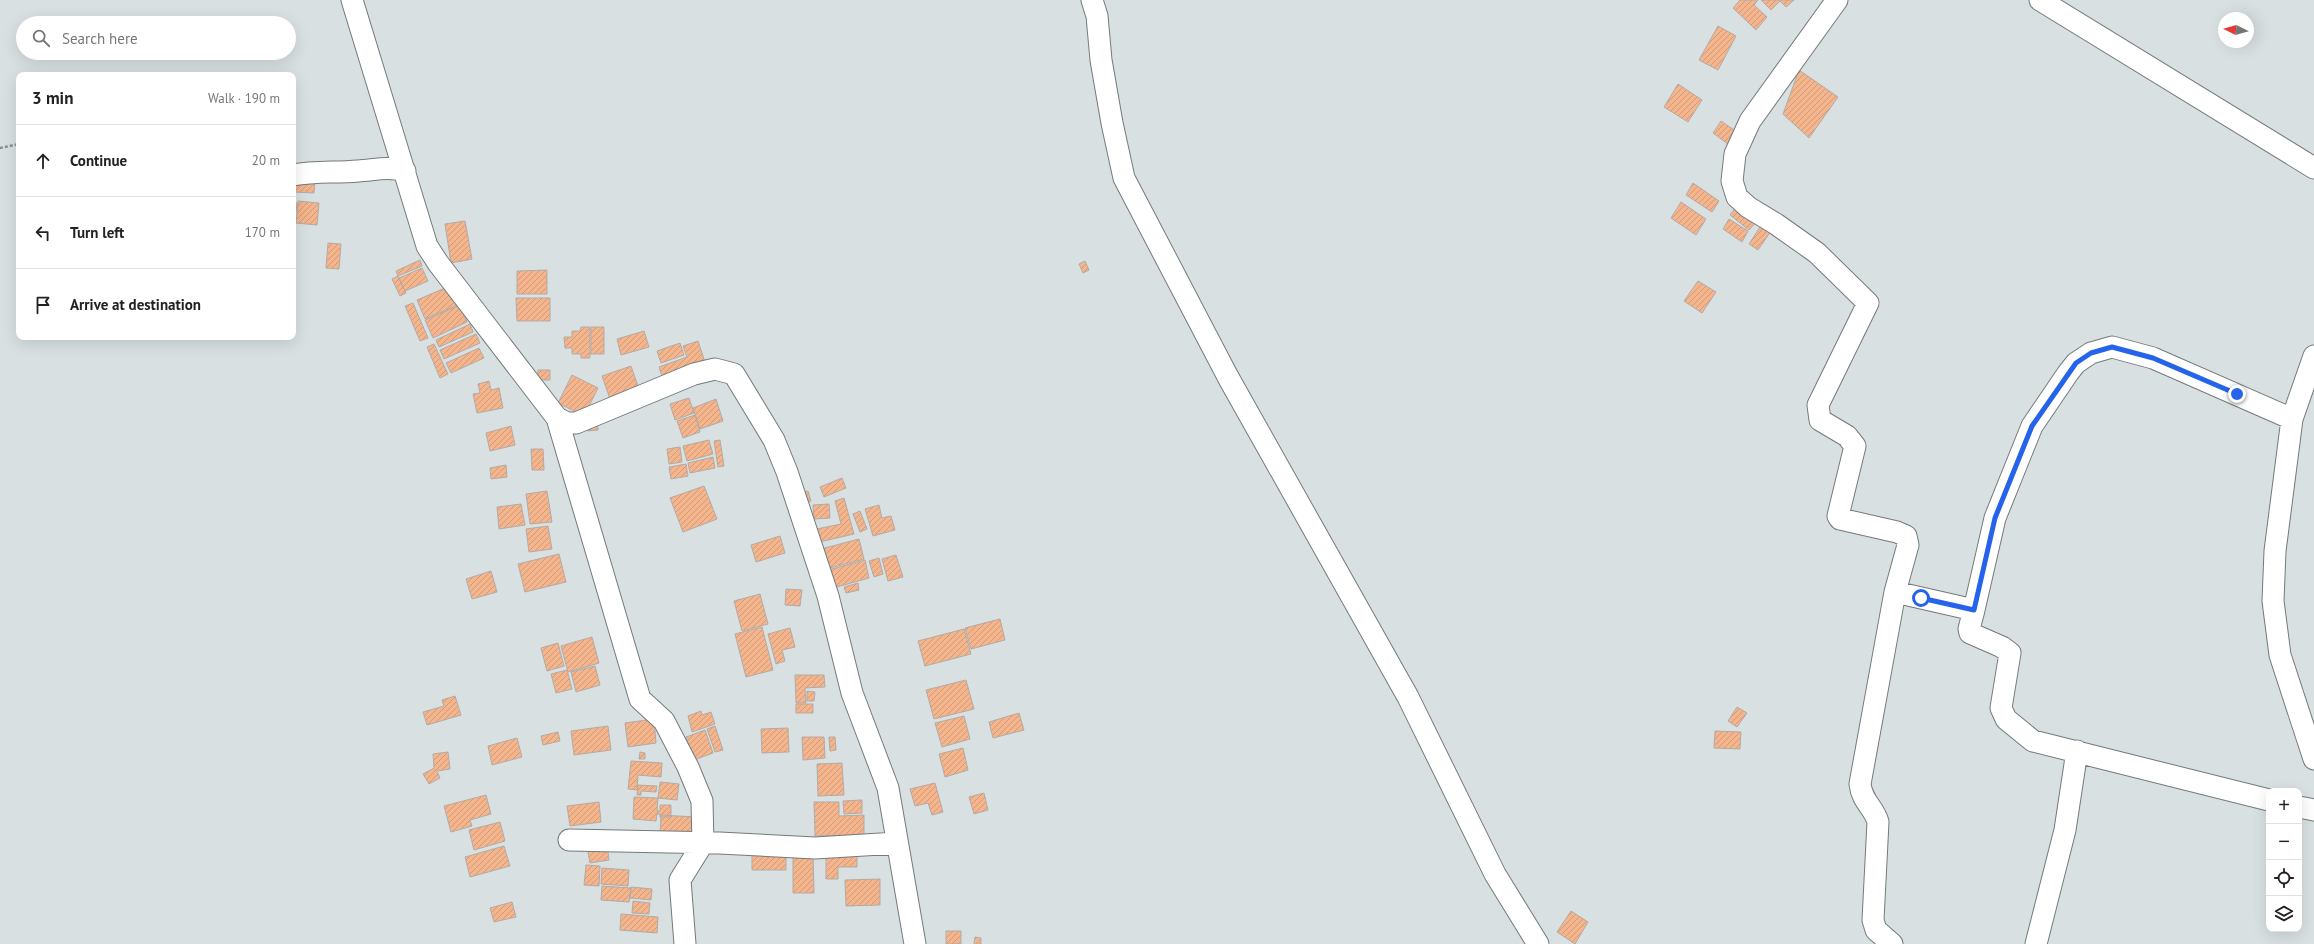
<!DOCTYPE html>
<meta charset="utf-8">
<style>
body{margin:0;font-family:"PT Sans",sans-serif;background:#f6f6f6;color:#222}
.controls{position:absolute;right:12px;bottom:12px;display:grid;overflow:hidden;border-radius:8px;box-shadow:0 4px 16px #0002}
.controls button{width:36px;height:36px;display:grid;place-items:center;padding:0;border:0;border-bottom:1px solid #e0e0e0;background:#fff;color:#222;font:20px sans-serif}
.compass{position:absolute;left:2218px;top:12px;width:36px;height:36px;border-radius:50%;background:#fff;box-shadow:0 4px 16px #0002;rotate:275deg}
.stop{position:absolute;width:12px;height:12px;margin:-9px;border:3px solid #2563eb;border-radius:50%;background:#fff}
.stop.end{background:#2563eb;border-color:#fff;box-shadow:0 1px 4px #0008}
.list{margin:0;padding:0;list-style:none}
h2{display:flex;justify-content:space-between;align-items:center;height:52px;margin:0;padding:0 16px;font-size:17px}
h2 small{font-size:13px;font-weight:400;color:#767676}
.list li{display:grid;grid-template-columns:26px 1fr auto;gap:12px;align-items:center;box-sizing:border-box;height:72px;padding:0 16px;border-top:1px solid #e0e0e0}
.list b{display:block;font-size:15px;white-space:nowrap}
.list em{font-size:13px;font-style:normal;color:#767676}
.icon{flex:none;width:22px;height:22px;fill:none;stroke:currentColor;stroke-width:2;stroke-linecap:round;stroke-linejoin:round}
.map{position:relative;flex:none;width:2314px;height:944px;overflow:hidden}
.search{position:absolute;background:#fff;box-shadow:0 4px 16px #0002;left:16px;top:16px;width:280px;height:44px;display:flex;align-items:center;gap:10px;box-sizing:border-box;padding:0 14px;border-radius:22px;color:#767676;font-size:15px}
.panel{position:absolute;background:#fff;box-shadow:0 4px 16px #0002;left:16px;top:72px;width:280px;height:268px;border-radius:8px}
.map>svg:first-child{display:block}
</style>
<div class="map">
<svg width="2314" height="944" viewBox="0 0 2314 944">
<defs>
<pattern id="building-hatch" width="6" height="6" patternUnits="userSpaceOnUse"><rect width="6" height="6" fill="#f4b48c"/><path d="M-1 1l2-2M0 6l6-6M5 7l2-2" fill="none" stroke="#d19b79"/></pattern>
</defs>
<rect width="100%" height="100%" fill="#d9e0e2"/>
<path fill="url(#building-hatch)" stroke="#b1aba8" d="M1740 0H1758L1754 5 1767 17 1756 30 1733 8Z
M1761 0H1794L1786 7 1780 1 1771 10Z
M1718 26 1736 36 1718 70 1699 60Z
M1799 70 1838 97 1809 138 1783 114Z
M1678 84 1702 100 1688 122 1664 107Z
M1721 121 1737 132 1728 144 1713 133Z
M295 178 315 179 314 193 294 192Z
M1693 183 1719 201 1712 212 1686 195Z
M298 201 319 203 317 225 296 223Z
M1681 202 1706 219 1696 235 1671 218Z
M293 203H297L296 212H293Z
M1738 205 1757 221 1749 230 1730 215Z
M1729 219 1748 231 1742 242 1723 229Z
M465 221 472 259 451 263 445 224Z
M1762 224 1771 231 1758 250 1749 244Z
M328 243 341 244 339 269 326 268Z
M420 260 422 266 398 276 396 271Z
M1085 261 1089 270 1083 273 1079 264Z
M422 268 428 281 405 291 399 278Z
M547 270V294H517V271Z
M398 276 406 293 400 296 392 279Z
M1698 281 1716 292 1702 313 1684 301Z
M452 285 460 304 425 319 417 300Z
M516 298H550V321H517Z
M413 303 428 338 420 341 405 306Z
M460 305 467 322 433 338 425 320Z
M470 324 473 332 439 347 436 340Z
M581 327H590V358H581V354H572V348H565L564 337H572V331H580Z
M591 327H604V354H591Z
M644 331 649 347 621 355 617 339Z
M476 334 480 343 444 359 440 350Z
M698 341 706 365 663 379 659 367 687 357 683 346Z
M680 343 684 355 661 363 657 351Z
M434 344 448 374 440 378 427 347Z
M479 348 484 358 451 373 446 363Z
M631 366 639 389 610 399 602 376Z
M538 370H550V380H538Z
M572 375 598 388 584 416 558 403Z
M489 381 491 390 499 388 503 408 477 413 473 394 480 393 478 384Z
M689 398 694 413 675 420 670 404Z
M716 399 723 421 700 429 693 408Z
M695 415 700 432 683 438 677 421Z
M597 418 598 430 588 431 587 419Z
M511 426 515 445 490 451 486 433Z
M709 440 713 454 687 461 683 446Z
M720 440 724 466 718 467 714 441Z
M680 447 682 462 669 464 667 449Z
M531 449H543L544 470H532Z
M713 457 715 468 690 473 688 463Z
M686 464 688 476 671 479 669 467Z
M506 465 507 477 491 479 490 468Z
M842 478 846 488 824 497 820 487Z
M704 486 717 519 683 532 670 498Z
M547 491 552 522 530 524 526 494Z
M808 491 811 501 803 503 800 493Z
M844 498 854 534 815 543 812 530 841 524 835 501Z
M521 504 525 525 499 529 497 507Z
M829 504 830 518 814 519 813 505Z
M879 505 882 518 891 516 895 530 873 536 865 509Z
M860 511 867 529 860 532 853 514Z
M548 526 552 549 529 552 526 529Z
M780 536 785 553 756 562 751 545Z
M859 539 864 559 826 569 821 549Z
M559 554 566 582 525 592 518 564Z
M896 555 903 577 888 581 882 559Z
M879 558 883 574 874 577 869 561Z
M865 560 869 578 833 588 828 570Z
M491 571 497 592 472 599 466 579Z
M858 583 859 590 846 593 844 587Z
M786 589 802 590 800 606 785 605Z
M760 594 768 624 742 631 734 601Z
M1000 619 1005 640 971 649 965 628Z
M762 627 773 670 746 677 735 634Z
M790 628 795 647 782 650 785 661 776 664 768 634Z
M964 629 971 654 925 666 918 641Z
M592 637 599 663 568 672 561 646Z
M558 643 564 666 547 671 541 648Z
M595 666 600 685 576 692 571 672Z
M567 670 572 689 556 693 551 674Z
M795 675H824L825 687 805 688 806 703H796Z
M966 680 974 709 934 719 926 690Z
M807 691 815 692 814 701H807Z
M455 696 461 715 427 725 423 712 444 706 442 700Z
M796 704H813V713H796Z
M1737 707 1747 713 1737 727 1728 721Z
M701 711 702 715 711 712 715 724 692 732 688 716Z
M1019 713 1024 730 993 738 989 722Z
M964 716 970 739 942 747 935 723Z
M654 719 656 743 628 747 625 723Z
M608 726 611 750 574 755 571 731Z
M715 726 723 750 715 752 707 729Z
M788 728 789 752 762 753 761 729Z
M705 730 713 753 694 760 686 737Z
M1715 731 1741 732 1740 749 1714 748Z
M558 732 560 741 543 745 541 736Z
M802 737H824L825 758 803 760Z
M829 737H835L836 750 830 751Z
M517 738 522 757 492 765 488 746Z
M963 748 968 770 945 777 939 754Z
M448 752 450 769 437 771 440 778 429 784 423 774 434 768 433 754Z
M640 752 645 753V759H639Z
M631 761 662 763 661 777 638 775 637 790 628 789Z
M842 763 844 795 818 796 817 764Z
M660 782 679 784 677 800 658 798Z
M935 783 943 812 932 815 928 803 915 806 910 789Z
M638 785 657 786 656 792 641 791V795H637Z
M984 793 988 810 974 814 969 797Z
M486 795 491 814 470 820 472 826 451 832 444 806Z
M634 797 658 798 657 811H660V805H671V817H660V814H657L656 821 633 819Z
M862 800V813L844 814 843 801Z
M599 802 601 822 570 826 567 806Z
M814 802H839V816L864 815V835L815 836Z
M661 815 696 817 694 839 660 837Z
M500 822 505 841 474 850 469 830Z
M607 844 609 860 590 863 587 847Z
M504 846 510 866 470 877 465 857Z
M752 851H786V870H752Z
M826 852H857V867H838V879H826Z
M813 853 814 893H793V854Z
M586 865 600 866 599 886 584 885Z
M602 868 629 870 628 886 601 884Z
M880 879V905L846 906 845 880Z
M602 886 631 888 629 902 601 900Z
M631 887 652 889 651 900 630 898Z
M633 901 650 903 649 914 632 913Z
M512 902 516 917 494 922 490 908Z
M1571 911 1588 922 1575 944 1557 932Z
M621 914 658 917 657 933 620 930Z
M946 931H961V944H946Z
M975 937 981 938V944H974Z"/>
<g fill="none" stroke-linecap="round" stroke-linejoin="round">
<defs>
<path id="minor" d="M352 0 427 246 438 263 557 418 567 423H576L694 374 715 369 734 374 774 440 787 472 828 596 852 693 888 788 915 944
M1092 0 1097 16 1101 60 1112 123 1124 178 1228 377 1408 697 1495 874 1538 944
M1837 0 1750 121 1735 154 1732 181 1737 197 1748 207 1776 224 1817 253 1868 303 1818 405 1820 420 1847 436 1855 446 1838 516 1840 519 1897 532 1906 536 1908 545 1895 592 1974 610 1969 629 1970 633 2002 647 2010 653 2001 708 2006 719 2033 741 2269 800
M2040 0 2314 168
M293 175C315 171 336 173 358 171 375 170 388 166 405 171
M2314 356 2292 419 2275 551 2273 601 2280 655 2314 759
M557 418 640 699 664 721 688 767 702 801 703 843 680 880 685 944
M1974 610 1995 518 2032 426 2068 373 2076 363 2091 353 2112 347 2153 358 2292 419
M2299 807 2314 810
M569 840 719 843 815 848 897 843
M1892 944 1876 930 1873 920 1878 822C1874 807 1862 802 1860 784L1895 592
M2036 944 2065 830 2077 751"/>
</defs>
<use href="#minor" stroke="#747a7c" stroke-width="23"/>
<path stroke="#8a8f91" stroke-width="2.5" stroke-dasharray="3 2" stroke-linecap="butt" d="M0 148 19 144"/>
<use href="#minor" stroke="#fff" stroke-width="21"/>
</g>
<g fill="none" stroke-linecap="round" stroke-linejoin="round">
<path stroke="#2563eb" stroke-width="5" d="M1921 598 1974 610 1995 518 2032 426 2076 363 2091 353 2112 347 2153 358 2237 394"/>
</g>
</svg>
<div class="controls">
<button>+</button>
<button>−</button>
<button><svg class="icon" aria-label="locate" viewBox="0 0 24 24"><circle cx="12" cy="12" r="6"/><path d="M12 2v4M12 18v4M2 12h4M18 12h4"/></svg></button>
<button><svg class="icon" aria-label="layers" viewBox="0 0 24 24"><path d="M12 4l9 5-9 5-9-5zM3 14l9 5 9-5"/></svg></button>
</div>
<svg class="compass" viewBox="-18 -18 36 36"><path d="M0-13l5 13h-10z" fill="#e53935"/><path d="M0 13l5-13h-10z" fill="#767676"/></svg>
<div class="stop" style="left:1921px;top:598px"></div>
<div class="stop end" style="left:2237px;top:394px"></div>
<div class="search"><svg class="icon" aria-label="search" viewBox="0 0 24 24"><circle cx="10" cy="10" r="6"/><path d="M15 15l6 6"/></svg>Search here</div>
<section class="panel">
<h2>3 min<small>Walk · 190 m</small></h2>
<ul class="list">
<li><svg class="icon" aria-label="ahead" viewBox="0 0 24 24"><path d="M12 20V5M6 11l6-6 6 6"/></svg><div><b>Continue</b></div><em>20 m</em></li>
<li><svg class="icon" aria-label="left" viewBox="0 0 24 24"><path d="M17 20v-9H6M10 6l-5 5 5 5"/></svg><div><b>Turn left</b></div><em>170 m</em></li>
<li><svg class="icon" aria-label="arrive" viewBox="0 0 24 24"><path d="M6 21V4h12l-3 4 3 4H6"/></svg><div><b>Arrive at destination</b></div></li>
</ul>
</section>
</div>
